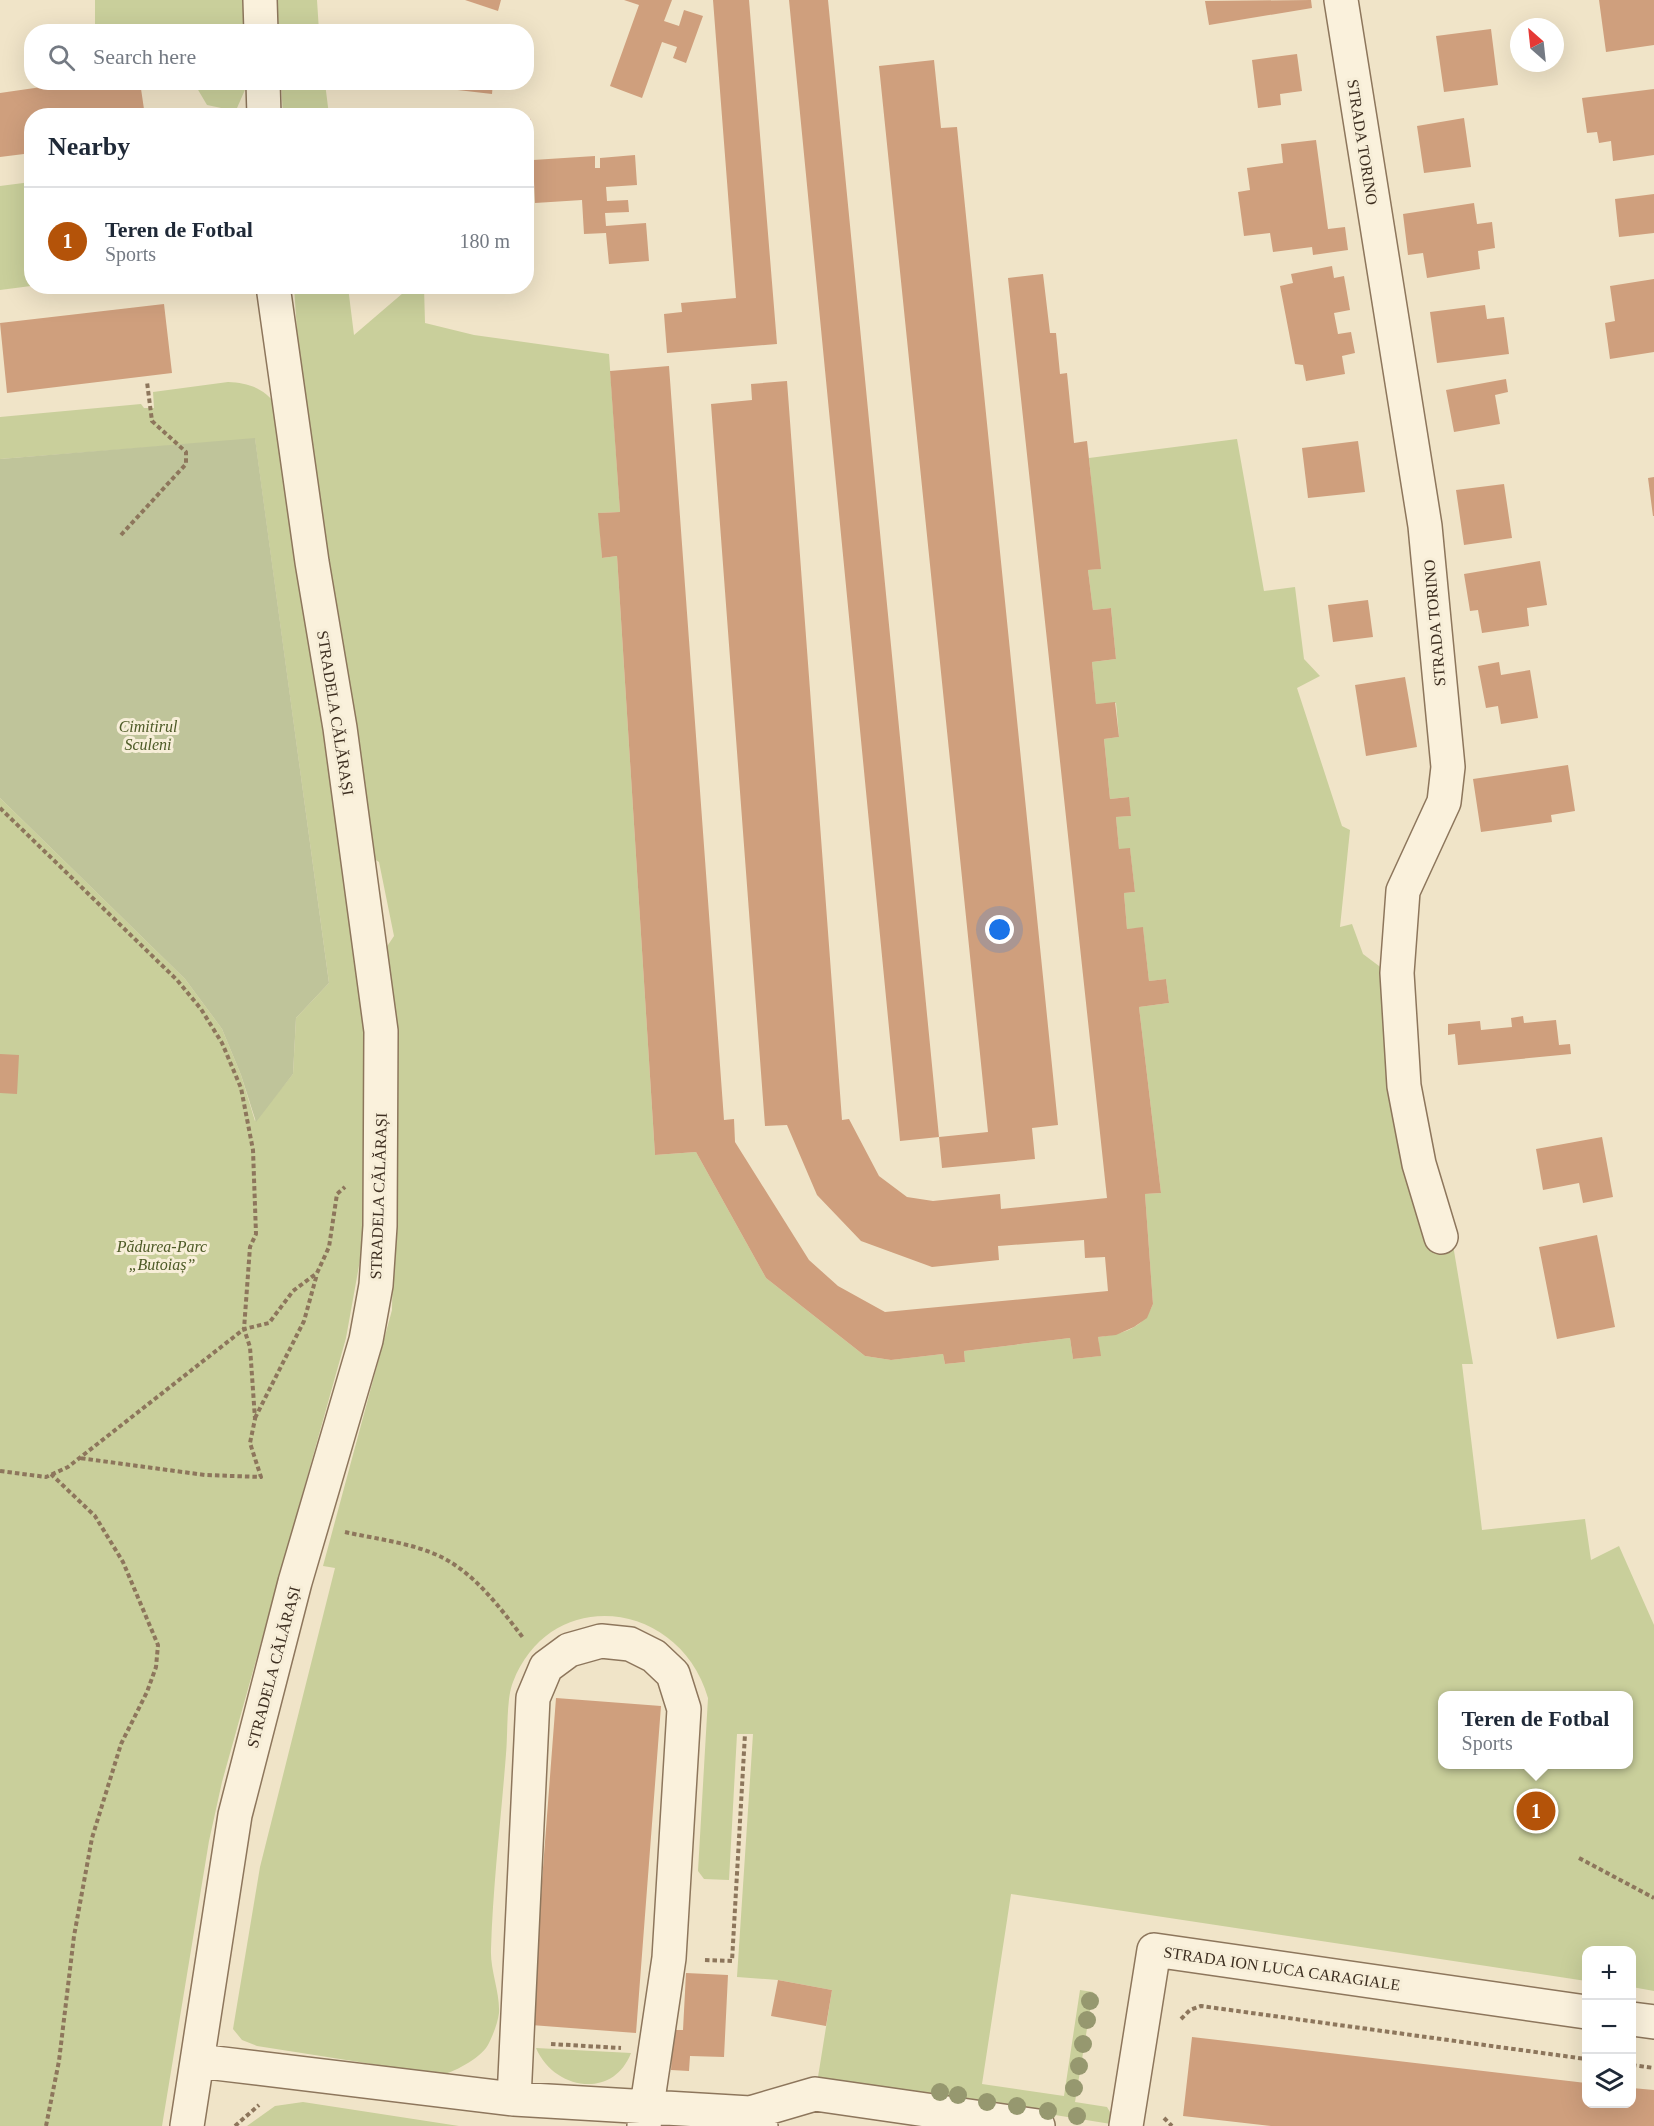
<!DOCTYPE html>
<meta charset="utf-8">
<style>
body{margin:0;font-family:"Times New Roman",serif;background:#f6f6f7;color:#1f2937}
.controls{position:absolute;right:18px;bottom:18px;display:grid;overflow:hidden;border-radius:12px;box-shadow:0 6px 24px #0002}
.controls button{width:54px;height:54px;display:grid;place-items:center;padding:0;border:0;border-bottom:2px solid #e0e1e3;background:#fff;color:#1f2937;font:30px sans-serif}
.compass{position:absolute;left:1510px;top:18px;width:54px;height:54px;border-radius:50%;background:#fff;box-shadow:0 6px 24px #0002;rotate:333deg}
.you{position:absolute;left:1000px;top:930px;width:21px;height:21px;margin:-15px;border:4px solid #fff;border-radius:50%;background:#1a73e8;box-shadow:0 0 0 9px #1a73e833}
.badge{display:grid;place-items:center;width:39px;height:39px;border-radius:50%;background:#b45309;color:#fff;font-size:20px;font-weight:700}
.pin{position:absolute;translate:-50% -50%;border:3px solid #fff;box-shadow:0 2px 6px #0006}
.popup{position:absolute;left:1438px;top:1691px;width:195px;height:78px;box-sizing:border-box;display:grid;place-content:center;border-radius:12px;background:#fff;filter:drop-shadow(0 2px 4px #0005);font-size:20px;white-space:nowrap;color:#747a83}
.popup b{font-size:22px;color:#1f2937}
.popup::after{content:'';position:absolute;left:50%;top:100%;margin-left:-12px;border:12px solid transparent;border-top-color:#fff}
.list{margin:0;padding:0;list-style:none}
h2{display:flex;justify-content:space-between;align-items:center;height:78px;margin:0;padding:0 24px;font-size:26px}
h2 small{font-size:20px;font-weight:400;color:#747a83}
.list li{display:grid;grid-template-columns:39px 1fr auto;gap:18px;align-items:center;box-sizing:border-box;height:108px;padding:0 24px;border-top:2px solid #e0e1e3}
.list b{display:block;font-size:22px;white-space:nowrap}
.list p{margin:0;font-size:20px;white-space:nowrap;color:#747a83}
.list em{font-size:20px;font-style:normal;color:#747a83}
.icon{flex:none;width:33px;height:33px;fill:none;stroke:currentColor;stroke-width:2;stroke-linecap:round;stroke-linejoin:round}
.map{position:relative;flex:none;width:1654px;height:2126px;overflow:hidden}
.search{position:absolute;background:#fff;box-shadow:0 6px 24px #0002;left:24px;top:24px;width:510px;height:66px;display:flex;align-items:center;gap:15px;box-sizing:border-box;padding:0 21px;border-radius:24px;color:#747a83;font-size:22px}
.panel{position:absolute;background:#fff;box-shadow:0 6px 24px #0002;left:24px;top:108px;width:510px;height:186px;border-radius:24px}
.map>svg:first-child{display:block}
</style>
<div class="map">
<svg width="1654" height="2126" viewBox="0 0 1654 2126">
<rect width="100%" height="100%" fill="#f0e4c8"/>
<path fill="#c9cf9b" fill-rule="evenodd" d="M95 0H246L251 31H95Z
M275 0H317L319 31H277Z
M194 83H248L237 108 226 109 207 105Z
M281 83H325L329 115H283Z
M31 182V286L0 290V186Z
M294 287H348L354 335 410 287H424L425 323 474 335 609 354 620 512 599 513 602 558 617 556 655 1155 696 1152 766 1278 865 1356 891 1360 943 1354 945 1364 965 1362 964 1351 1070 1338 1073 1359 1100 1356 1098 1337C1123 1334 1143 1329 1153 1304L1145 1194 1161 1193 1139 1007 1169 1003 1166 979 1149 981 1143 928 1127 929 1124 893 1135 892 1130 849H1119L1116 817 1131 816 1128 797 1110 799 1104 739 1119 737 1116 703 1096 704 1092 662 1116 659 1111 608 1093 610 1088 570 1100 569 1089 458 1237 439 1264 591 1295 587 1304 659 1320 676 1297 688 1342 826 1350 830 1340 927 1352 924 1363 954 1387 972 1452 1239 1473 1364H1462L1482 1530 1585 1519 1591 1560 1619 1546 1654 1625V1991L1632 1987V1950H1586V1981L1011 1894 982 2084 1064 2096 1080 1990 1093 1992 1075 2102 1107 2107 1113 2117 1111 2124 818 2077 832 1990 778 1980 737 1977 753 1734H737L729 1880 704 1879 698 1871 708 1698C680 1600 551 1584 513 1682 506 1699 508 1735 506 1754 501 1819 493 1884 491 1949 490 1970 500 1992 499 2013 498 2022 493 2035 489 2043 483 2057 456 2071 442 2075L257 2046 242 2040 233 2029 260 1867 335 1568 323 1566 392 1310 396 1111 384 951 394 936 379 862 369 856 298 345ZM1443 1696H1629V1764H1443Z
M228 382C249 383 264 388 277 406L366 1040 369 1134 362 1249 346 1338 222 1782 209 1841 162 2126H0V798L185 979 222 1029 241 1075 255 1121 293 1074 296 1018 329 983 255 439 0 459V417L141 404 144 408H154L153 392Z
M536 2048 631 2053C613 2100 554 2090 536 2048Z
M303 2102 459 2126H247L275 2106Z"/>
<path fill="#bfc49a" d="M255 438 329 983 296 1018 293 1074 256 1122 241 1075 222 1029 185 979 0 798V459Z"/>
<path fill="#cf9f7d" d="M465 0H501L498 11Z
M624 0H672L664 21 679 26 684 10 703 16 686 63 673 58 677 47 662 42 642 98 610 86 639 5Z
M713 0H749L777 344 667 353 664 314 682 312 681 303 736 298Z
M789 0H828L939 1137 900 1141Z
M1311 0 1312 8 1209 25 1205 1Z
M1599 0H1654V45L1606 52Z
M1491 29 1498 85 1444 92 1436 36Z
M1297 54 1302 91 1280 94 1281 105 1258 108 1252 60Z
M934 60 941 128 957 127 1058 1125 1032 1128 1035 1159 942 1168 939 1137 988 1132 879 66Z
M76 82H140L145 116H32V153L0 157V93Z
M423 82H493L492 94 423 86Z
M1654 89V155L1613 161 1611 141 1599 143 1597 132 1587 133 1582 98Z
M526 118 531 119 529 150H526Z
M1464 118 1471 167 1424 173 1417 126Z
M1316 140 1328 229 1345 227 1348 250 1313 255 1312 247 1273 252 1270 233 1244 236 1238 192 1250 190 1247 168 1283 163 1281 144Z
M635 155 637 185 606 187 607 201 628 200 629 212 605 213 606 226 646 223 649 261 609 264 606 233 584 234 582 200 535 203 533 160 595 156V168H600V158Z
M1654 194V233L1619 237 1615 199Z
M1474 203 1477 224 1492 222 1495 248 1478 251 1480 269 1427 278 1423 253 1408 255 1403 214Z
M1332 266 1334 278 1344 276 1350 310 1334 313 1338 334 1351 332 1355 353 1342 356 1345 374 1306 381 1303 365 1295 364 1280 286 1293 283 1291 274Z
M1043 274 1050 333H1056L1060 374 1067 373 1074 443 1087 441 1101 569 1088 570 1093 610 1111 608 1116 659 1092 662 1096 704 1115 702 1119 737 1104 739 1110 799 1129 797 1131 816 1116 817 1119 849 1130 848 1135 892 1124 893 1127 929 1143 927 1149 981 1166 979 1169 1003 1139 1007 1161 1193 1145 1194 1153 1304 1147 1318 1134 1327 1116 1335 1098 1337 1101 1356 1073 1359 1070 1338 964 1351 965 1362 945 1364 943 1354 891 1360 865 1356 766 1278 696 1152 655 1155 617 556 602 558 598 513 620 512 610 371 669 366 724 1120 734 1119 735 1142 809 1260 838 1286 885 1312 1108 1291 1105 1257 1085 1258 1084 1240 998 1246 999 1260 932 1267 861 1241 817 1195 787 1125 765 1126 711 404 752 400 751 384 787 381 842 1120 849 1119 879 1176 907 1197 933 1201 1000 1194 1001 1209 1107 1198 1008 278Z
M1654 279V352L1610 359 1605 323 1615 321 1610 286Z
M164 304 172 373 7 393 0 323Z
M1485 305 1487 319 1504 317 1509 354 1437 363 1430 312Z
M1506 379 1508 392 1495 395 1500 424 1454 432 1446 390Z
M1358 441 1365 492 1308 498 1302 448Z
M1654 477V516H1653L1648 478Z
M1504 484 1512 538 1464 545 1456 490Z
M1540 561 1547 605 1527 608 1529 626 1482 633 1478 610 1470 611 1464 574Z
M1368 600 1373 637 1333 642 1328 605Z
M1499 662 1501 675 1530 670 1538 718 1501 724 1498 706 1486 708 1478 666Z
M1405 677 1417 747 1366 756 1355 685Z
M1568 765 1575 811 1551 815 1552 822 1481 832 1473 779Z
M1523 1016 1524 1023 1556 1020 1559 1045 1570 1044 1571 1054 1458 1065 1455 1034 1448 1035V1024L1480 1021 1481 1030 1512 1027 1511 1018Z
M0 1054 19 1055 17 1094 0 1093Z
M1602 1137 1613 1197 1583 1203 1579 1183 1543 1190 1536 1149Z
M1597 1235 1615 1327 1557 1339 1539 1247Z
M556 1698 661 1706 636 2033 531 2025Z
M686 1973 728 1975 724 2057 690 2056 689 2071 671 2070 673 2030H683Z
M778 1980 832 1990 826 2026 771 2016Z
M1192 2037 1586 2083V2104H1632V2088L1654 2090V2126H1271L1183 2116Z"/>
<g fill="none" stroke-linecap="round" stroke-linejoin="round">
<defs>
<path id="minor" d="M260 0 261 32
M1341 0 1425 526 1448 767 1444 802 1403 891 1397 973 1404 1086 1419 1164 1441 1237
M263 82 264 116
M1632 2019 1654 2022
M198 2061 514 2099 750 2113 761 2126
M514 2099 533 1698 546 1667 569 1650 601 1641 630 1644 654 1656 673 1674 684 1709 669 1958 644 2126
M750 2113 815 2094 1038 2126
M187 2126 235 1815 295 1582 366 1340 376 1285 380 1226 381 1031 340 728 312 562 273 286
M1126 2126 1154 1950 1586 2012"/>
</defs>
<use href="#minor" stroke="#8d765c" stroke-width="36"/>
<path stroke="#8d765c" stroke-width="4" stroke-dasharray="4.5 3" stroke-linecap="butt" d="M121 535 186 464V452L152 421 147 382
M0 808 177 980 201 1009 222 1043 241 1088 253 1150 256 1234 250 1247 244 1329 250 1347 255 1419 250 1443 261 1477 205 1475 79 1458
M255 1418 304 1321 317 1274
M0 1471 46 1477 68 1467 244 1329 269 1323 293 1291 317 1273 329 1247 337 1194 345 1187
M345 1532C380 1540 425 1544 455 1565 483 1584 504 1613 524 1639
M1579 1858 1654 1898
M705 1960 732 1961 745 1734
M1181 2019 1190 2010 1201 2006 1586 2059
M551 2044 621 2048
M1632 2065 1654 2068
M1164 2118 1172 2126
M46 2126 59 2061 74 1936 92 1838 121 1744 147 1692 156 1667 158 1645 123 1562 95 1516 51 1474
M235 2126 259 2105"/>
<use href="#minor" stroke="#faf1dc" stroke-width="33"/>
</g>
<g fill="#96986f">
<circle cx="1090" cy="2001" r="9"/>
<circle cx="1087" cy="2020" r="9"/>
<circle cx="1083" cy="2044" r="9"/>
<circle cx="1079" cy="2066" r="9"/>
<circle cx="1074" cy="2088" r="9"/>
<circle cx="940" cy="2092" r="9"/>
<circle cx="958" cy="2095" r="9"/>
<circle cx="987" cy="2102" r="9"/>
<circle cx="1017" cy="2106" r="9"/>
<circle cx="1048" cy="2111" r="9"/>
<circle cx="1077" cy="2116" r="9"/>
</g>
<g text-anchor="middle" stroke-width="6" stroke-linejoin="round" paint-order="stroke">
<g font-size="16" fill="#3d2e20" stroke="#f7eed8">
<text transform="translate(1363 142) rotate(81)" y="6">STRADA TORINO</text>
<text transform="translate(1434 623) rotate(-95)" y="6">STRADA TORINO</text>
<text transform="translate(336 713) rotate(81)" y="6">STRADELA CĂLĂRAȘI</text>
<text transform="translate(378 1196) rotate(-88)" y="6">STRADELA CĂLĂRAȘI</text>
<text transform="translate(273 1667) rotate(-75)" y="6">STRADELA CĂLĂRAȘI</text>
<text transform="translate(1282 1968) rotate(8)" y="6">STRADA ION LUCA CARAGIALE</text>
</g>
<g font-size="16" font-style="italic" fill="#4d5a26" stroke="#f7eed8">
<text x="148" y="732">Cimitirul<tspan x="148" dy="18">Sculeni</tspan></text>
<text x="162" y="1252">Pădurea-Parc<tspan x="162" dy="18">„Butoiaș”</tspan></text>
</g>
</g>
</svg>
<div class="controls">
<button>+</button>
<button>−</button>
<button><svg class="icon" aria-label="layers" viewBox="0 0 24 24"><path d="M12 4l9 5-9 5-9-5zM3 14l9 5 9-5"/></svg></button>
</div>
<svg class="compass" viewBox="-18 -18 36 36"><path d="M0-13l5 13h-10z" fill="#e53935"/><path d="M0 13l5-13h-10z" fill="#747a83"/></svg>
<div class="you"></div>
<div class="pin badge" style="left:1536px;top:1811px">1</div>
<div class="popup"><b>Teren de Fotbal</b>Sports</div>
<div class="search"><svg class="icon" aria-label="search" viewBox="0 0 24 24"><circle cx="10" cy="10" r="6"/><path d="M15 15l6 6"/></svg>Search here</div>
<section class="panel">
<h2>Nearby<small></small></h2>
<ul class="list">
<li><span class="badge">1</span><div><b>Teren de Fotbal</b><p>Sports</p></div><em>180 m</em></li>
</ul>
</section>
</div>
